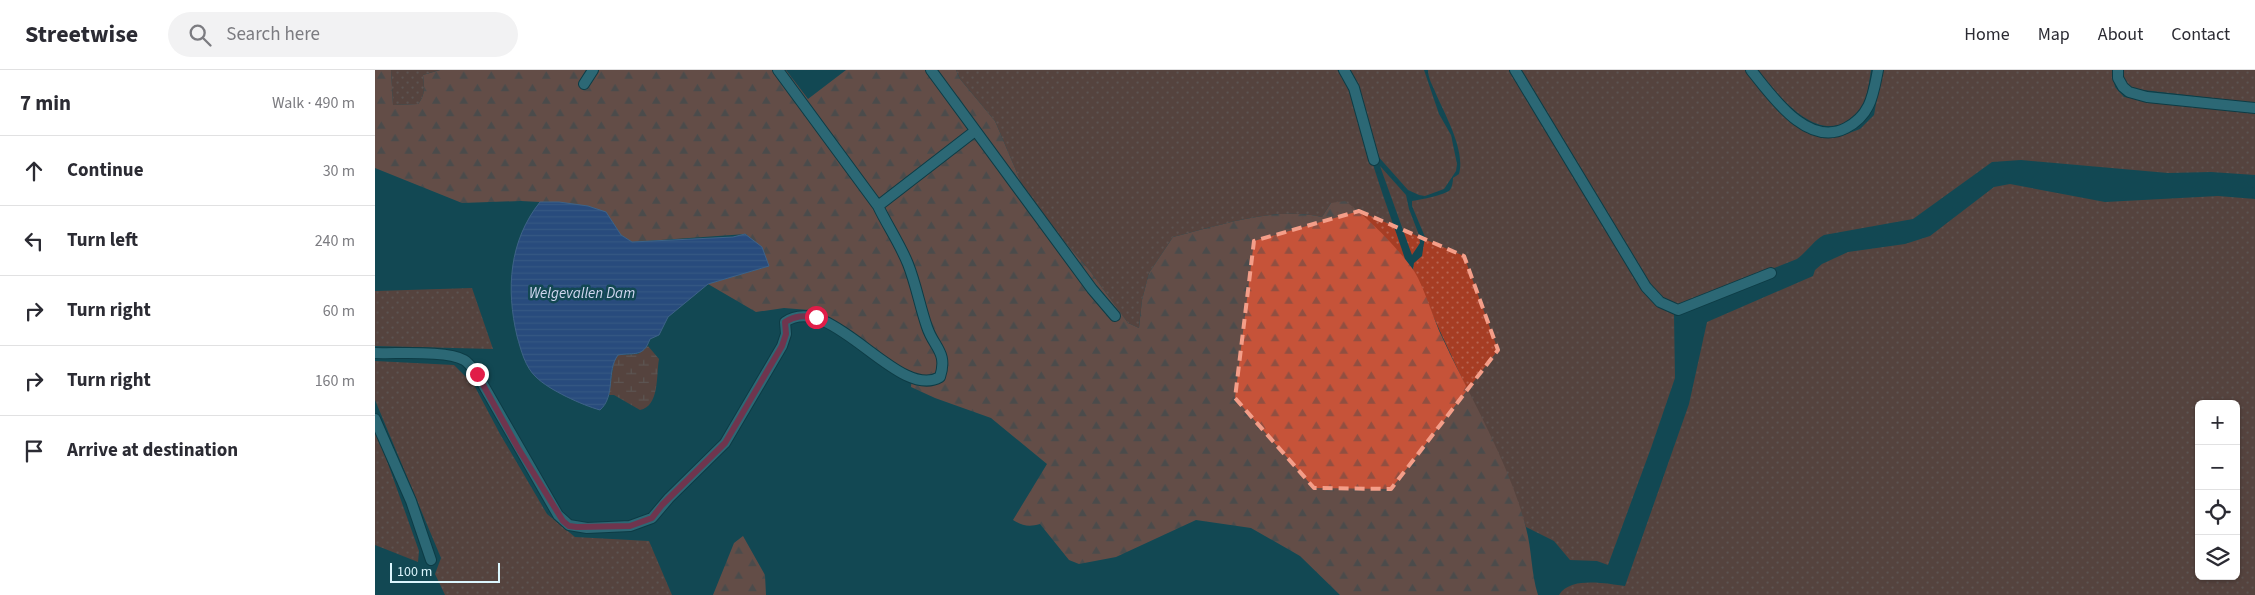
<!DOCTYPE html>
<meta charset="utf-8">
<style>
body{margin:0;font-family:"Source Sans 3",sans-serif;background:#f2f2f3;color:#2b2b33}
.controls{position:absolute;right:15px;bottom:15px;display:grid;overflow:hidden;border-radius:8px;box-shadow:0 1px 4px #0004}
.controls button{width:45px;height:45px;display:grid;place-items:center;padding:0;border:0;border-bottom:1px solid #e1e1e2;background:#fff;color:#2b2b33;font:25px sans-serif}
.scale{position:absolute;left:15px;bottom:12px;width:110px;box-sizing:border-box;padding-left:5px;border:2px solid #dcf6fd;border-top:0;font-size:14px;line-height:18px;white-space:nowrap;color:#dcf6fd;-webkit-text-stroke:4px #134853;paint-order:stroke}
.stop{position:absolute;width:15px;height:15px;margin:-11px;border:4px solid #e11d48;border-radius:50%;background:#fff}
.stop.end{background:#e11d48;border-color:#fff;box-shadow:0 1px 5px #0008}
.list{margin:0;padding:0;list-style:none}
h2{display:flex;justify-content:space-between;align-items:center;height:65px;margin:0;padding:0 20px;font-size:21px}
h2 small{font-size:16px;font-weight:400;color:#7c7c81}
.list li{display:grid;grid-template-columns:32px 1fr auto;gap:15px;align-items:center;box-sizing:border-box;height:70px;padding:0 20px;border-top:1px solid #e1e1e2}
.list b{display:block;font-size:19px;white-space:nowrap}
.list em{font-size:16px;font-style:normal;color:#7c7c81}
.icon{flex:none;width:28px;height:28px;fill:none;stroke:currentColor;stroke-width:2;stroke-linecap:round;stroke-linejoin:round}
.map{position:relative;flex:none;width:1880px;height:525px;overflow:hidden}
header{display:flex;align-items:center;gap:30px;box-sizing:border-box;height:70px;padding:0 25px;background:#fff;border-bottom:1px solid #e1e1e2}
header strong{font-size:24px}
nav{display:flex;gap:28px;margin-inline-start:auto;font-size:18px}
.search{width:350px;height:45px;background:#f2f2f3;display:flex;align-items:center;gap:12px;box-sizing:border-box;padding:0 18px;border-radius:28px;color:#7c7c81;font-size:19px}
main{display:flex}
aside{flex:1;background:#fff}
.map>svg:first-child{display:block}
</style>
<header>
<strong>Streetwise</strong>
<div class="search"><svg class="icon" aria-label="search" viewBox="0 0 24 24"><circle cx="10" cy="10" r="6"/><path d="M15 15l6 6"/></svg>Search here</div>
<nav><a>Home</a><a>Map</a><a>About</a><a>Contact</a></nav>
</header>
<main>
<aside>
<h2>7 min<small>Walk · 490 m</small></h2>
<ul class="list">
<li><svg class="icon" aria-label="ahead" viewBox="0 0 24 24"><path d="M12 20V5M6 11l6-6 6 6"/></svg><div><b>Continue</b></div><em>30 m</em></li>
<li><svg class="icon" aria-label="left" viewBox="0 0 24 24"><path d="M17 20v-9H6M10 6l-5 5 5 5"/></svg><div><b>Turn left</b></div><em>240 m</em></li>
<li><svg class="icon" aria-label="right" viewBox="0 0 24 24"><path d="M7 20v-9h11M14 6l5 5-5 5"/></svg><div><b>Turn right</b></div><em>60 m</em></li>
<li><svg class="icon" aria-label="right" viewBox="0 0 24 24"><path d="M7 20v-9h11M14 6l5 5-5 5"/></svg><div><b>Turn right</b></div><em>160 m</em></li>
<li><svg class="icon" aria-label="arrive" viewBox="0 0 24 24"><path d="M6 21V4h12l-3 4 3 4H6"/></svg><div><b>Arrive at destination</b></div></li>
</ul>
</aside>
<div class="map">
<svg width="1880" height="525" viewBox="0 0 1880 525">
<defs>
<pattern id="grass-dots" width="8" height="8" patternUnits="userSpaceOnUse" patternTransform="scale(1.25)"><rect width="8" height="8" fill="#a63d24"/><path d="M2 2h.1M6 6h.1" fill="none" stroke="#b66350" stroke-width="1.8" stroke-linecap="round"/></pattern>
<pattern id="forest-firs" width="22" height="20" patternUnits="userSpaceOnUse" patternTransform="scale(1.25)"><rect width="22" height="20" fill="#c65339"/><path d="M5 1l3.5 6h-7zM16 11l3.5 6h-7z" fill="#914f41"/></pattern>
<pattern id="wetland-marsh" width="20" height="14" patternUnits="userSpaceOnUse" patternTransform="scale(1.25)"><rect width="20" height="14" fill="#a63d24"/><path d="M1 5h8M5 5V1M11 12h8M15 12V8" fill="none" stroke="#b66350"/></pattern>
<pattern id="water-rules" width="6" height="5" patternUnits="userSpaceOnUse" patternTransform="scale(1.25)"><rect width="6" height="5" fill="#444faf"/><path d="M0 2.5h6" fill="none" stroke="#5e69bb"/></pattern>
</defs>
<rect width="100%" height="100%" fill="#134853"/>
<path fill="url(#grass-dots)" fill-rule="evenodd" d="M65 0 48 5C49 17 51 24 43 34L18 35 16 0Z
M581 0H962C982 15 993 79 1001 104 1010 133 1021 161 1030 189L981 139 956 133 947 147C898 136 845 156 798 167L774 203 767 230 764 258 753 253 715 201 653 129 620 51 585 9Z
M973 0H1049L1064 44 1076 65 1082 94 1081 101 1069 119 1050 126 1044 125 1033 120 1001 84 985 22 979 6Z
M1053 0H1136L1272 225 1299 243 1300 308 1276 378 1233 495 1222 491 1195 490 1179 471 1151 457C1120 369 1074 287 1038 200L1039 193 1047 186 1050 167 1037 136V131C1044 130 1070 125 1075 120 1077 117 1078 112 1078 108L1084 104C1091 79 1068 42 1059 19 1056 13 1053 6 1053 0Z
M1145 0H1370L1389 24 1442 66 1455 67 1469 65 1485 59 1499 45 1507 0H1737L1740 17 1749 27 1880 43V105L1836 102 1793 103 1646 90 1617 92 1538 149 1449 165C1438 171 1432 182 1422 189L1311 233C1291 237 1287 228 1274 215Z
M1382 0H1496C1494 10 1493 29 1487 38 1450 85 1406 29 1382 0Z
M1747 0H1880V33L1760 19C1751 15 1748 10 1747 0Z
M1005 96 1031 125 1034 139 1044 165 1045 173 1037 185Z
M1635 114 1730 132 1843 126 1880 129V525H1184C1196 506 1232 514 1250 516L1314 334 1332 252 1438 206 1440 200 1447 194 1473 182 1530 174 1555 166 1619 117ZM1824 334H1861V506H1824Z
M97 218 118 279 0 276V221Z
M0 291 79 295 99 315 125 364 172 444 200 467 274 471 297 525H70L60 504 66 488 0 330Z
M0 357 44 481 43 492 0 475Z"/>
<path fill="url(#forest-firs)" d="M0 0H16L18 35 43 34C51 24 49 17 48 5L65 0H411L433 29 471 0H581L585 9 620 51 653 129 715 201 753 253 764 258 767 230 774 203 798 167C845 156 898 136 947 147L956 133 970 131C991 146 1021 176 1037 198 1048 213 1058 248 1067 267 1095 327 1135 394 1151 458 1157 480 1156 503 1163 525H965L925 486 876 458 821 450 741 487 704 494 694 490 665 454C654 457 648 456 638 450L672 394 616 348 560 328 536 317 537 305 434 240 409 238 381 242 333 214 394 196 371 164 257 172 246 165 234 147 165 132 146 131 87 133 0 98Z
M368 466 390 505 391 525H338L359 473Z"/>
<path fill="url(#wetland-marsh)" d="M273 276 284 289C281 305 285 336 265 340L239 325H234L239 290 243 285 263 284Z"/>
<path fill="url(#water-rules)" stroke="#7281c6" d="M165 132H184L213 136 231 142 246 165 257 172 358 167 370 164 387 177 394 196 333 214 293 247 284 265 275 269C268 288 260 282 243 285 231 301 241 326 225 340 207 335 174 320 161 307 150 297 146 280 142 266 131 219 134 171 165 132Z"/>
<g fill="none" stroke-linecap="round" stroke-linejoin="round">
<defs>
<path id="minor" d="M556 0 717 219 740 246
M969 0 979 18 999 90
M1140 0 1271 217 1285 232 1303 240 1396 203
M1376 0C1397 26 1432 78 1471 58 1496 45 1498 25 1503 0
M1743 0V8L1748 17 1754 22 1772 27 1880 38
M209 14 218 0
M503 136 600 61
M0 283C21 284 72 280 89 290 94 293 98 299 102 304L183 445 194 455 212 458 255 456 277 448 294 428 350 373 407 276 411 264 410 252C456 220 523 332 565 307 573 282 559 278 552 257 545 237 541 214 533 194 525 174 512 155 503 136L403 0
M0 349 36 431 56 490"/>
</defs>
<use href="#minor" stroke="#072c34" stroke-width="12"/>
<use href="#minor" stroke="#4c8e9d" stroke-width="10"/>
</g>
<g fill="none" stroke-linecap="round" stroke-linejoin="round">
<path stroke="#e11d48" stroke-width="6" d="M102 304 143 378 188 451 194 456 202 457 255 456 277 448 287 435 350 373 407 276 411 264 410 252C421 245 429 246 441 247"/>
</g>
<path d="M0 0H1880V525H0ZM984 141 1089 186 1123 280 1016 419 939 418 860 328 879 171Z" fill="#134853" fill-opacity=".55" fill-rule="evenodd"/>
<path fill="none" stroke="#f49e89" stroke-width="4" stroke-dasharray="10 6" stroke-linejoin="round" d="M984 141 1089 186 1123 280 1016 419 939 418 860 328 879 171Z"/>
<g text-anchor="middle" stroke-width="5" stroke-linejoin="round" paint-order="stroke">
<g font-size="15" font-style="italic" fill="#d0d6f0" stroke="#134853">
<text x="207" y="228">Welgevallen Dam</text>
</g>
</g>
</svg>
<div class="controls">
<button>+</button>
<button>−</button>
<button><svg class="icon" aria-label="locate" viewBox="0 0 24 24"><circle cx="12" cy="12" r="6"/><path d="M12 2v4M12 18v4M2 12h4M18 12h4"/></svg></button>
<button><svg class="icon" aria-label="layers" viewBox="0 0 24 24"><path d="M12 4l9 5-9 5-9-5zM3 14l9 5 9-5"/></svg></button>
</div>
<div class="scale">100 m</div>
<div class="stop" style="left:441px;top:247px"></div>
<div class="stop end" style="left:102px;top:304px"></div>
</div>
</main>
